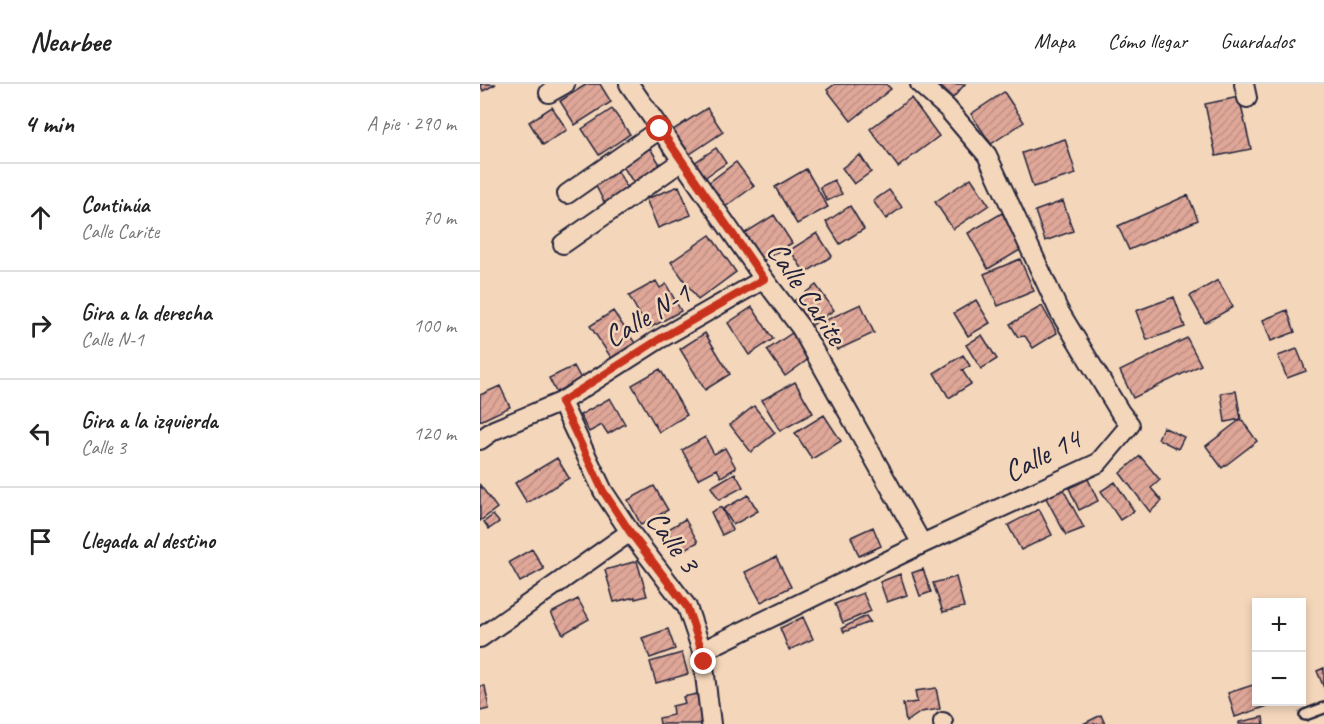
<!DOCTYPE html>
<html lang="es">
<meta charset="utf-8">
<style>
body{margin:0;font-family:Caveat,sans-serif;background:#f6f6f6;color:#222}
.controls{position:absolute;right:18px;bottom:18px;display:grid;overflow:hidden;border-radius:0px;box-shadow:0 3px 9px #0003}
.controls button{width:54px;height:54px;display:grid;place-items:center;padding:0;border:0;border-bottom:2px solid #e0e0e0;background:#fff;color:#222;font:30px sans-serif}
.stop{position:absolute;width:18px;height:18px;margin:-14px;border:4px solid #c8321e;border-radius:50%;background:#fff}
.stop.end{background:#c8321e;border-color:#fff;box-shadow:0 2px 6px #0008}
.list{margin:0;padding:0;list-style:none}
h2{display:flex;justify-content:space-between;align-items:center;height:78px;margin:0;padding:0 24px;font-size:26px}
h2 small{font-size:20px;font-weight:400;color:#767676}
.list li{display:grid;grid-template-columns:39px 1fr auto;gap:18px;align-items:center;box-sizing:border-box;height:108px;padding:0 24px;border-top:2px solid #e0e0e0}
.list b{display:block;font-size:22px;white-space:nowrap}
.list p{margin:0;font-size:20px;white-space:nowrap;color:#767676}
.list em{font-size:20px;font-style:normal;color:#767676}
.icon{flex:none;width:33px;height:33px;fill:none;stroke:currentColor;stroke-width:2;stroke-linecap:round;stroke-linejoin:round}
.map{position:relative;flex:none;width:844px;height:640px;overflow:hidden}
header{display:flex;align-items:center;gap:36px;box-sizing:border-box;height:84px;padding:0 30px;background:#fff;border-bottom:2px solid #e0e0e0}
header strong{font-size:28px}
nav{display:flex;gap:33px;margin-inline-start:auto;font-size:21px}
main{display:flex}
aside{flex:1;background:#fff}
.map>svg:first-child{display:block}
</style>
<header>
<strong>Nearbee</strong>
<nav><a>Mapa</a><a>Cómo llegar</a><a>Guardados</a></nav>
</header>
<main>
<aside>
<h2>4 min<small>A pie · 290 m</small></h2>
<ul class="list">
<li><svg class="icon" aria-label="ahead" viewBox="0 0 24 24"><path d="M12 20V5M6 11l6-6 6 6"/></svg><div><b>Continúa</b><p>Calle Carite</p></div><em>70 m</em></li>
<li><svg class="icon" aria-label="right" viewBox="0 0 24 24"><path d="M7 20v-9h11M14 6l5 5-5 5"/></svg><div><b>Gira a la derecha</b><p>Calle N-1</p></div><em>100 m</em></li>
<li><svg class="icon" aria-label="left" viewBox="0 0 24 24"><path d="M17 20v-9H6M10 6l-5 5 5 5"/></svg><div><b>Gira a la izquierda</b><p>Calle 3</p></div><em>120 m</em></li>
<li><svg class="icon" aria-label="arrive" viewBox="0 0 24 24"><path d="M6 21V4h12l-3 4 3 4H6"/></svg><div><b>Llegada al destino</b></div></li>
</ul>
</aside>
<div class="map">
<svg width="844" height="640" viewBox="0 0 844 640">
<defs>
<pattern id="building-hatch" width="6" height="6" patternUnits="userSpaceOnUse" patternTransform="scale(1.5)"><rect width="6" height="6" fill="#dfa798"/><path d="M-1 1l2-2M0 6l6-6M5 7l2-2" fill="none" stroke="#bf8f84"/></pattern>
</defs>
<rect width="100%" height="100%" fill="#f4d7bb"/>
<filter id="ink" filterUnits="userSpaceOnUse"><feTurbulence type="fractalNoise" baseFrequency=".0167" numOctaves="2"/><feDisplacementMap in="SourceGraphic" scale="12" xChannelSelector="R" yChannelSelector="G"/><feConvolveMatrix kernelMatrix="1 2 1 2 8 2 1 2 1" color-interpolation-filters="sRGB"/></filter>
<g filter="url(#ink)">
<path fill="url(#building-hatch)" stroke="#22223b" stroke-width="1.5" d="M0 0H16L3 7Z
M107 0H120L131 18 95 41 80 17Z
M355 0H406L411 5 371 37 347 6Z
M458 0H485L473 14Z
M524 8 544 38 511 60 491 30Z
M759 13 771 65 736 72 725 20Z
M431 14 459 52 418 83 390 45Z
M72 23 87 46 63 61 49 38Z
M227 24 243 48 210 70 193 46Z
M132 25 150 50 119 71 102 45Z
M585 55 596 90 553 103 542 69Z
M170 64 181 82 153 98 142 81Z
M236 64 246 79 224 94 214 79Z
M380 71 391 88 374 100 362 84Z
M256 78 274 102 245 123 227 100Z
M326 85 348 123 317 140 295 103Z
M138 87 149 108 125 120 115 100Z
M491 94 509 121 473 145 455 118Z
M354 96 362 110 347 117 340 103Z
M199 102 211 131 178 144 166 115Z
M409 106 422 123 406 135 393 117Z
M708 111 718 136 649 166 638 142Z
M583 117 593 147 565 157 555 127Z
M370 122 384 145 360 160 346 138Z
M522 129 542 165 508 185 488 149Z
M294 131 312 159 283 177 265 149Z
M337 149 352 172 325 189 310 166Z
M230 151 256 188 218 216 191 178Z
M540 175 554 207 518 222 504 190Z
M738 196 753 223 725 239 710 212Z
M176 197 180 204 186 200 201 227 168 245 149 212Z
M336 201 354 226 331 242 314 217Z
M694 213 705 243 667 256 656 227Z
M496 216 510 239 488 252 474 229Z
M381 220 394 249 357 266 344 237Z
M562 222 577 249 553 264 545 252 538 253 530 240Z
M272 223 293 255 269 271 248 239Z
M807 226 815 248 791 257 783 236Z
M133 227 155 259 132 275 110 242Z
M225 249 250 290 225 306 200 265Z
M312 249 330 274 305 292 287 266Z
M502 251 517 275 501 285 486 261Z
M707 254 721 281 653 314 640 287Z
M817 265 826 287 807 294 798 272Z
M483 271 490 282 482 286 491 300 469 314 454 289Z
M94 282 101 295 76 308 69 294Z
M180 285 207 331 179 348 152 301Z
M315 298 333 329 300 347 282 316Z
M20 302 30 323 0 337V311Z
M756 307 761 335 745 338 741 309Z
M130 314 145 340 128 350 122 341 109 348 100 331Z
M274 322 295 349 271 368 250 341Z
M344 331 361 357 332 375 315 349Z
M761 335 777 357 742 384 726 362Z
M683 343 704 353 698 365 678 355Z
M225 353 234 370 245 364 256 384 241 393 237 385 218 395 202 366Z
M660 372 680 396 671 404 682 417 670 428 640 389Z
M77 374 89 394 47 419 35 399Z
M255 389 263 403 239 416 231 403Z
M608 395 618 417 599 426 589 404Z
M635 398 654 427 640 436 621 407Z
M0 401 17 424 0 437Z
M174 402 188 426 161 441 148 416Z
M583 405 604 444 586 451 566 414Z
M268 411 278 427 253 441 243 425Z
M241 423 252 446 242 451 231 428Z
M559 425 572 451 541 466 528 441Z
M13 431 19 438 9 445 4 438Z
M205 435 218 458 200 468 187 446Z
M393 443 401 462 379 472 371 453Z
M52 465 64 485 40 498 29 478Z
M296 473 311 503 281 518 265 488Z
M157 477 167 512 155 515V513L134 518 125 486Z
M443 485 451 508 440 512 432 489Z
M420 490 427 511 407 518 400 498Z
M476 493 484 523 463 528 453 499Z
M383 509 391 527 363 539 355 520Z
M98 515 109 535 83 550 71 529Z
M386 532 390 538 364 548 362 544Z
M323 533 333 555 309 566 300 544Z
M188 545 195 565 170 574 162 554Z
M202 569 208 590 176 599 170 578Z
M844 584V604L837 587Z
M776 600V618H796L797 619 755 633 748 609Z
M0 602H5L9 625 0 627Z
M456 604 460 625 441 628 426 638 423 620 437 618 435 607Z
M217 610 223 640H180L179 634 193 631 192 622 205 619 203 613Z
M621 631 625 640H603Z
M783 633 784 640H759V638Z"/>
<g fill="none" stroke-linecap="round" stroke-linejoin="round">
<defs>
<path id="service" d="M825 631 844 624"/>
<path id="minor" d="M149 0 284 195 321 244 442 460
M764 0 767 14
M69 9 85 0
M87 110 180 45
M83 160 202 77
M81 318 123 407 150 448 207 523 222 567 231 640
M0 356 14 346 81 318 178 256 284 195
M0 554 150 448
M222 567 442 460 618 379 650 341 640 328 579 227 507 71 467 24 440 0
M463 638V640"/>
</defs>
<use href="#service" stroke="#22223b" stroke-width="14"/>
<use href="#minor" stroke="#22223b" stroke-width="22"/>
<use href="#service" stroke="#f4d7bb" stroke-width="9"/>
<use href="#minor" stroke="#f4d7bb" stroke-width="18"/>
</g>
</g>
<g fill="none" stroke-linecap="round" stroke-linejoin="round" filter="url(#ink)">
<path stroke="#c8321e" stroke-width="8" d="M180 45 284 195 178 256 81 318 123 407 150 448 207 523 222 567 224 578"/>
</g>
<g text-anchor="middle" stroke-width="5" stroke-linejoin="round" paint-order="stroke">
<g font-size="30" fill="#22223b" stroke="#f4d7bb">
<text transform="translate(327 209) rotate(56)" y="10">Calle Carite</text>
<text transform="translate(167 231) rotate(-31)" y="10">Calle N-1</text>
<text transform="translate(562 371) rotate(-27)" y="10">Calle 14</text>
<text transform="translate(193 457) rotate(54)" y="10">Calle 3</text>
</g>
</g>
</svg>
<div class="controls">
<button>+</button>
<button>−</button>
</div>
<div class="stop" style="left:180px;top:45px"></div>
<div class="stop end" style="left:224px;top:578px"></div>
</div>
</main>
